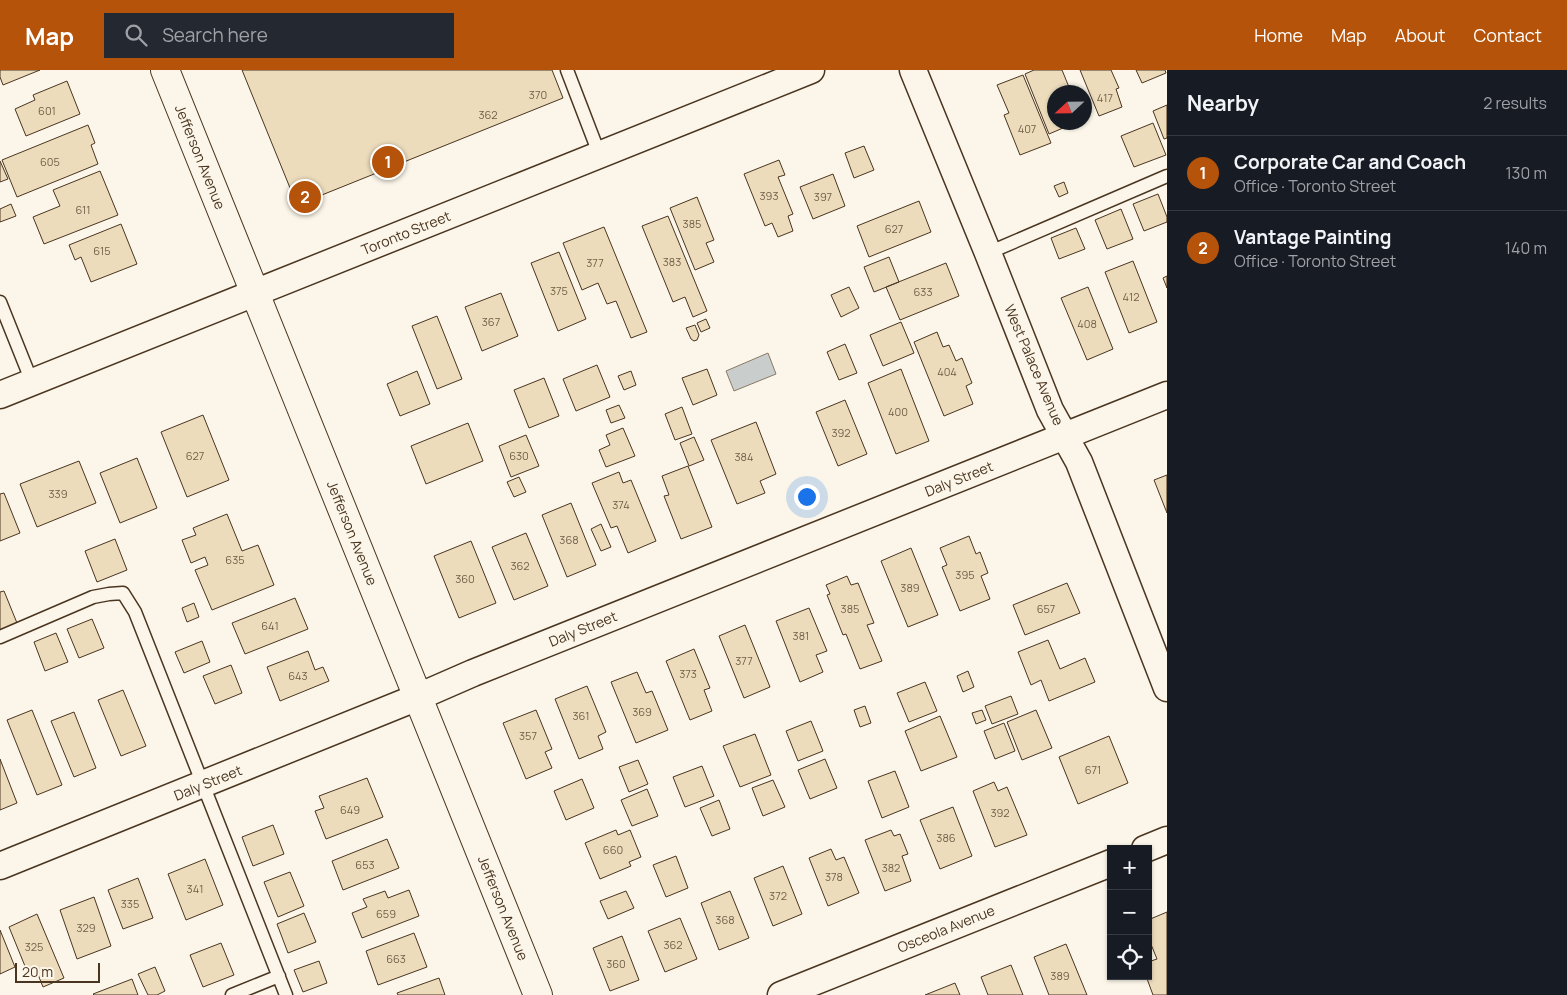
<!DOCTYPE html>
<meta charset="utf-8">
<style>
body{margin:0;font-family:Manrope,sans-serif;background:#242831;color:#f1f3f6}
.controls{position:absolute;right:15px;bottom:15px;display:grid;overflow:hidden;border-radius:0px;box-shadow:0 1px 4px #0004}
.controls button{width:45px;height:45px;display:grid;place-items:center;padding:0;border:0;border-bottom:1px solid #363941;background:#171b24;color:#f1f3f6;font:25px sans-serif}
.compass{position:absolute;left:1047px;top:15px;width:45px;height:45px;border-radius:50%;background:#171b24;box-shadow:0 1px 4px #0004;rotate:248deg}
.scale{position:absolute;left:15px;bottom:12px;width:85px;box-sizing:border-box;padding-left:5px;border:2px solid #4a3520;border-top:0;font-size:14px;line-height:18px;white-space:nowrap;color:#4a3520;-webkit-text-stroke:4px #fbf6e9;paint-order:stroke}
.you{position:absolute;left:806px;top:426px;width:18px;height:18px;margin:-12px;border:4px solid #fff;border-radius:50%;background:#1a73e8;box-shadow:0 0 0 8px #1a73e833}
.badge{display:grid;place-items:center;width:32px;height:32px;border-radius:50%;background:#b45309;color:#fff;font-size:16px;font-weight:700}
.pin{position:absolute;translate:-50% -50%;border:2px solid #fff;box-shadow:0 1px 5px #0006}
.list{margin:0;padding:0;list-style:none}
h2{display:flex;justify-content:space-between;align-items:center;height:65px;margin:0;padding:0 20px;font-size:21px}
h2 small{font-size:16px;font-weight:400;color:#9ea1a6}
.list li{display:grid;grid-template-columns:32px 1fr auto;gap:15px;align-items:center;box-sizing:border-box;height:75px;padding:0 20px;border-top:1px solid #363941}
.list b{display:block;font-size:19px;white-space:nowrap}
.list p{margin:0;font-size:16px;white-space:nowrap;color:#9ea1a6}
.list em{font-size:16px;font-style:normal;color:#9ea1a6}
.icon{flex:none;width:28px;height:28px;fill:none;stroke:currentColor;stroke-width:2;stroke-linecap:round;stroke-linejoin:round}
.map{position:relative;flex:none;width:1167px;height:925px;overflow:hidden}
header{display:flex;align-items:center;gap:30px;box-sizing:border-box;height:70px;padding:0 25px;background:#b45309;color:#fff}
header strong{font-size:24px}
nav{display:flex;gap:28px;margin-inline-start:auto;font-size:18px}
.search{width:350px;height:45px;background:#242831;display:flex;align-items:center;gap:12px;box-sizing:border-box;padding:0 18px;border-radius:0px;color:#9ea1a6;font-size:19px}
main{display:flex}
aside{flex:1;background:#171b24}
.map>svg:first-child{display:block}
</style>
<header>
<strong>Map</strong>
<div class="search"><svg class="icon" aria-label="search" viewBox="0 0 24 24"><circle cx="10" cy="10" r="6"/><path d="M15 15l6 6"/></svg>Search here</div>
<nav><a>Home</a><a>Map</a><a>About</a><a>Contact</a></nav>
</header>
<main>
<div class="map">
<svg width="1167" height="925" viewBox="0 0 1167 925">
<rect width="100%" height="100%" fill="#fbf6e9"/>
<path fill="#c9cecd" stroke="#887966" d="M768 283 776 304 734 321 726 301Z"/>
<path fill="#ecdcbc" stroke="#4a3520" d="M0 0H40L3 15 0 7Z
M242 0H552L563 28 297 135Z
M1034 0H1062L1071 22H1054V52H1077L1049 64 1025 4Z
M1080 0H1111L1119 18 1116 19 1122 37 1099 46Z
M1136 0H1165L1166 3 1142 13Z
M1023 5 1051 73 1020 85 1004 45 1009 43 997 15Z
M67 11 80 44 26 66 15 39 35 30 33 25Z
M1167 35V68L1164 69 1153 41Z
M1153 53 1166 85 1134 97 1121 66Z
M88 55 95 73 91 75 98 94 17 127 2 90Z
M864 76 874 100 854 108 845 83Z
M779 90 785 105 778 107 793 144 788 146 793 161 778 167 772 153 765 156 744 104Z
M0 91 8 109 0 112Z
M100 101 118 145 44 174 33 147 60 136 53 120Z
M833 104 845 136 813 149 800 117Z
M1064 112 1068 123 1059 127 1054 116Z
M1158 124 1167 147V152L1144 161 1133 134Z
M697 127 714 170 706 173 714 192 695 200 670 138Z
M919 131 931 162 869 187 857 156Z
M11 134 16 146 0 152V139Z
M1121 139 1133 169 1107 179 1095 150Z
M668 146 707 241 693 247 685 227 673 232 642 156Z
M121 154 137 194 91 212 81 187 75 190 69 175Z
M604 157 647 262 631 268 616 231 607 234 598 213 582 220 563 173Z
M1076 158 1085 179 1059 189 1051 168Z
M559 182 586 249 558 261 531 193Z
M889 187 899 212 874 222 864 197Z
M1133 191 1157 252 1129 263 1105 202Z
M946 193 959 226 900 250 886 217Z
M1167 206V218L1163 208Z
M849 217 859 238 841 247 831 225Z
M1088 217 1113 279 1087 290 1061 228Z
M501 223 518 266 482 281 465 237Z
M437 246 462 309 437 319 412 256Z
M706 249 710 258 701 262 697 253Z
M901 252 914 283 883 296 870 265Z
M695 255 699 265 697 270 694 271 691 269 686 258Z
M937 262 943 277 949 275 956 291 962 288 972 313 966 316 973 334 944 346 914 272Z
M845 274 857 303 839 310 827 282Z
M597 295 610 327 576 341 563 309Z
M707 299 717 325 693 335 682 308Z
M901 299 929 371 896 384 868 313Z
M417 301 430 334 400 346 387 314Z
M631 301 636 315 624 320 618 306Z
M544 308 559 346 529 358 514 320Z
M845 330 867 384 838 396 816 342Z
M619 335 625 348 611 353 606 340Z
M682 337 692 364 675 370 665 344Z
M203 345 229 410 187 427 161 362Z
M756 352 776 404 760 411 765 423 737 434 711 370Z
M468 353 483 391 426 414 411 376Z
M623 358 635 386 606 397 599 380 610 375 606 365Z
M526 365 539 396 511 407 499 376Z
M694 367 704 390 689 396 680 373Z
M137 388 157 438 120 453 100 403Z
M79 391 96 433 37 457 20 414Z
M688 396 712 457 681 469 664 426 669 425 662 406Z
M619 402 623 413 631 410 656 471 628 483 617 456 611 458 592 413Z
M1167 405V443L1154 410Z
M519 407 526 422 514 427 507 412Z
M4 423 20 463 0 471V424Z
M571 433 596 495 567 507 542 445Z
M227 444 242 481 258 475 274 515 212 540 195 500 208 495 205 487 191 493 182 470 196 465 193 458Z
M601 454 611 477 601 481 591 459Z
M526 463 548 516 514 530 492 477Z
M969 466 976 484 980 482 988 503 981 506 990 529 960 541 942 497 947 495 940 478Z
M115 469 127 500 97 512 85 481Z
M471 471 496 533 459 548 434 486Z
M911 478 938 545 908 557 881 491Z
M847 506 851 515 858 513 874 553 867 555 882 591 860 599 846 564 843 565 827 525 830 524 826 515Z
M1067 513 1080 543 1025 565 1013 535Z
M4 521 17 553 0 560V522Z
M295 528 308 559 245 584 232 553Z
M194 533 199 547 187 552 182 538Z
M809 538 827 581 816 585 823 602 800 612 776 551Z
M92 549 104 578 79 588 67 559Z
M745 555 770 617 744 628 719 566Z
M56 563 68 592 45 601 34 572Z
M1048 570 1060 599 1085 588 1095 612 1049 631 1041 610 1031 615 1018 582Z
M202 571 210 592 184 603 175 582Z
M694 579 710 618 704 620 712 641 690 650 666 591Z
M308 581 315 600 323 597 329 611 280 631 267 597Z
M231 595 242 623 215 634 203 606Z
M968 601 974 617 963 622 957 606Z
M637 602 646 623 652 621 668 660 636 673 611 612Z
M925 612 937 641 909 652 897 623Z
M587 616 606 662 598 666 603 679 579 689 555 629Z
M123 620 146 676 121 686 98 630Z
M1011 626 1018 644 992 654 985 636Z
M865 636 871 653 860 657 854 640Z
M32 640 62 715 37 725 7 650Z
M536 640 552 679 545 682 552 698 526 709 503 653Z
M982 640 986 650 976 654 972 643Z
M1036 640 1052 678 1022 690 1007 652Z
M74 642 96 698 74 707 51 651Z
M940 646 957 687 921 701 905 661Z
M811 651 823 681 798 691 786 661Z
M1004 653 1015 681 995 689 984 661Z
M755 664 771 705 740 717 723 676Z
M1109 666 1128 713 1078 734 1059 687Z
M0 689 17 733 0 740Z
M825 689 837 718 810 729 798 700Z
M638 690 648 714 629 722 619 697Z
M702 696 714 726 685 737 673 707Z
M895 701 909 737 882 748 868 711Z
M367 708 383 747 326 769 315 741 324 738 319 726Z
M582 709 594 738 566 750 554 721Z
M773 710 785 737 763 746 752 718Z
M994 712 998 721 1007 717 1027 765 995 777 973 721Z
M647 719 658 746 632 756 621 730Z
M719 730 730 759 712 766 700 738Z
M953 737 972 786 940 799 920 750Z
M273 755 284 784 253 796 242 767Z
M616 760 618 765 630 760 641 787 629 792 631 796 600 809 585 773Z
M891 760 894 766 900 764 908 784 902 786 911 811 885 821 865 770Z
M387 769 399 798 343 820 332 791Z
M831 779 836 790 844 787 859 823 828 836 809 788Z
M676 786 688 818 666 827 653 795Z
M205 789 223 835 186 850 168 804Z
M783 796 802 844 773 856 754 808Z
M290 802 304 836 278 847 264 812Z
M138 808 153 848 123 859 108 820Z
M409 820 419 846 362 868 352 843 367 837 363 829 385 821 388 828Z
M626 821 634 838 608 849 600 831Z
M730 821 749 868 719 880 701 833Z
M94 827 111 876 77 889 60 840Z
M1167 842V925H1153L1146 906H1148V892L1157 889 1148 867V850Z
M304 843 316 872 288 883 277 854Z
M37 844 64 908 43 917 35 897 27 901 9 857Z
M680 848 697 889 665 902 648 861Z
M0 860 15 897 0 904Z
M414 863 427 897 378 915 366 881Z
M622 866 639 910 610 921 593 878Z
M221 873 234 905 203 917 190 885Z
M1066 874 1087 925H1049L1034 887Z
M319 891 327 913 303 922 294 900Z
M1011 895 1023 925H988L981 907Z
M155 897 165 921 157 925H148L138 904Z
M439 908 445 925H398L397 923Z
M132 909 138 925H94L93 924Z
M955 913 960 925H925Z"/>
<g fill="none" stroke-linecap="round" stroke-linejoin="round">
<defs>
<path id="lane" d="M567 0 600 86
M988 183 1167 106
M0 232 32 312
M0 567 93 527 109 524 123 523 135 542 286 925
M232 925 279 906"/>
<path id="street" d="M913 0 988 183 1050 340 1079 392 1167 618
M0 325 811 0
M1145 779 1167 770
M0 796 418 627 473 603 1167 325
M781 925 1111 793"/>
<path id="secondary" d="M165 0 538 925"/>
</defs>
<use href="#lane" stroke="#4a3520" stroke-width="15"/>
<use href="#street" stroke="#4a3520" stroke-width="29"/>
<use href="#secondary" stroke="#4a3520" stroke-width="30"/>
<use href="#lane" stroke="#fbf6e9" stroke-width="12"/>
<use href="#street" stroke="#fbf6e9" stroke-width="26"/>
<use href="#secondary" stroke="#fbf6e9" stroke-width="28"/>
</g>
<g text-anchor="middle" stroke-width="4" stroke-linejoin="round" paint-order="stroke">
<g font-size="11" fill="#725f47">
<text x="538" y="29">370</text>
<text x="1105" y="32">417</text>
<text x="47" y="45">601</text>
<text x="488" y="49">362</text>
<text x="1027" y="63">407</text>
<text x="50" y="96">605</text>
<text x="769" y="130">393</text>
<text x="823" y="131">397</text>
<text x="83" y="144">611</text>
<text x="692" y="158">385</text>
<text x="894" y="163">627</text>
<text x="102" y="185">615</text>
<text x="672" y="196">383</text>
<text x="595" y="197">377</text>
<text x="559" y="225">375</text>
<text x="923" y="226">633</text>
<text x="1131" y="231">412</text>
<text x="491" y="256">367</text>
<text x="1087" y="258">408</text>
<text x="947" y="306">404</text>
<text x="898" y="346">400</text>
<text x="841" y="367">392</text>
<text x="195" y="390">627</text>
<text x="519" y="390">630</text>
<text x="744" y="391">384</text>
<text x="58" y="428">339</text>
<text x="621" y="439">374</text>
<text x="569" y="474">368</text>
<text x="235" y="494">635</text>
<text x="520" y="500">362</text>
<text x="965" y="509">395</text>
<text x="465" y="513">360</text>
<text x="910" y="522">389</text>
<text x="850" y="543">385</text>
<text x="1046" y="543">657</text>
<text x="270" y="560">641</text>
<text x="801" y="570">381</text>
<text x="744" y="595">377</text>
<text x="688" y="608">373</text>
<text x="298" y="610">643</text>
<text x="642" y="646">369</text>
<text x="581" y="650">361</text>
<text x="528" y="670">357</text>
<text x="1093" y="704">671</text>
<text x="350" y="744">649</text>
<text x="1000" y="747">392</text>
<text x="946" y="772">386</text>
<text x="613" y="784">660</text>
<text x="365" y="799">653</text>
<text x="891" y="802">382</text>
<text x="834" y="811">378</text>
<text x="195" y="823">341</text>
<text x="778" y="830">372</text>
<text x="130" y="838">335</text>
<text x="386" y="848">659</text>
<text x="725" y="854">368</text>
<text x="86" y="862">329</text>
<text x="673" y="879">362</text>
<text x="34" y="881">325</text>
<text x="396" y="893">663</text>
<text x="616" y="898">360</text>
<text x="1060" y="910">389</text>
</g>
<g font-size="14" fill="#4a3520" stroke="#fbf6e9">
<text transform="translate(200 87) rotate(68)" y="5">Jefferson Avenue</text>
<text transform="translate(406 163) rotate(-22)" y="5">Toronto Street</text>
<text transform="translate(1034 295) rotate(67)" y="5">West Palace Avenue</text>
<text transform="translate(959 409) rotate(-22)" y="5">Daly Street</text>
<text transform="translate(352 463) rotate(68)" y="5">Jefferson Avenue</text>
<text transform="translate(583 559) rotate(-22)" y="5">Daly Street</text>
<text transform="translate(208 713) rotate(-22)" y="5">Daly Street</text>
<text transform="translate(503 838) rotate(68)" y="5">Jefferson Avenue</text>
<text transform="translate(946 859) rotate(-22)" y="5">Osceola Avenue</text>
</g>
</g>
</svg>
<div class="controls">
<button>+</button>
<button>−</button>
<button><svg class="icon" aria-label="locate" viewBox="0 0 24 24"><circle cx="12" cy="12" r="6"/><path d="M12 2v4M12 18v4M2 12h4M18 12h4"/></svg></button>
</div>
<svg class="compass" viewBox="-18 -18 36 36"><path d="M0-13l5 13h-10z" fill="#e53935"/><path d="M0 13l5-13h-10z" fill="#9ea1a6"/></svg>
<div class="scale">20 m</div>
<div class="you"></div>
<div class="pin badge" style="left:388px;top:92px">1</div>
<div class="pin badge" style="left:305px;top:127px">2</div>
</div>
<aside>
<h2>Nearby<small>2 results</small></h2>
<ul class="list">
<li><span class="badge">1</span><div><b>Corporate Car and Coach</b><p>Office · Toronto Street</p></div><em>130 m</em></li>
<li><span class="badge">2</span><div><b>Vantage Painting</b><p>Office · Toronto Street</p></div><em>140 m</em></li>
</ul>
</aside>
</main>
